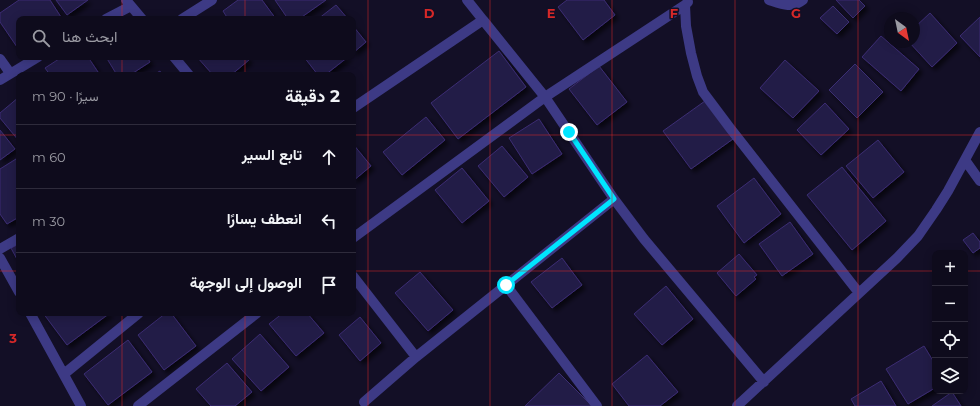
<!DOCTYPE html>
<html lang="ar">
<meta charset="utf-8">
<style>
body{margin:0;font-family:Montserrat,Vazirmatn,sans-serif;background:#1c1929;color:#f1f3f6;direction:rtl}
.controls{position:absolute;right:12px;bottom:12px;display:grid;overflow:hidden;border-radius:8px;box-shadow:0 2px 10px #0003}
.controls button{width:36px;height:36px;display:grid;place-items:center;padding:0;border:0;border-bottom:1px solid #2e2b3b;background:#0e0b1c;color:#f1f3f6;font:20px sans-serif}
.compass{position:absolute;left:884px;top:12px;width:36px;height:36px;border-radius:50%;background:#0e0b1c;box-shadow:0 2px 10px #0003;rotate:147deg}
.stop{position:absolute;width:12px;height:12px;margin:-9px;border:3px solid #00e5ff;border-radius:50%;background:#fff}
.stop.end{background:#00e5ff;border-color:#fff;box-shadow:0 1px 4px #0008}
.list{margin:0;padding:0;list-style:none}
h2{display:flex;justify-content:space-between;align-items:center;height:52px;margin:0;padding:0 16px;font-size:17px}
h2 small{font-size:13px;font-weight:400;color:#9b9ba3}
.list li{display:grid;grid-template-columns:26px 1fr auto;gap:12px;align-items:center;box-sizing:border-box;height:64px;padding:0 16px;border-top:1px solid #2e2b3b}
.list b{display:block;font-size:15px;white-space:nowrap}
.list em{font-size:13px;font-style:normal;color:#9b9ba3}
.icon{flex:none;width:22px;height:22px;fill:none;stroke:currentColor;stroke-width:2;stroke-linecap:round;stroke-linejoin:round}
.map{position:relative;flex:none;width:980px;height:406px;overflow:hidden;direction:ltr}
.search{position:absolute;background:#0e0b1c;box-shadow:0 2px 10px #0003;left:16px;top:16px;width:340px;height:44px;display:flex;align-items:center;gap:10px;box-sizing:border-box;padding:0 14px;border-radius:8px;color:#9b9ba3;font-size:15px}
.panel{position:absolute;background:#0e0b1c;box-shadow:0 2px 10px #0003;left:16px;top:72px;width:340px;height:244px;border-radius:8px;direction:rtl}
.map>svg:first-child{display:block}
</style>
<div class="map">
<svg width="980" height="406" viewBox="0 0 980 406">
<defs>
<filter id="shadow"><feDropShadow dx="3.5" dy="3.5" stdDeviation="2" flood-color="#0009"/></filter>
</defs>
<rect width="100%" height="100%" fill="#130f26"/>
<path fill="#241b47" stroke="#3b2d73" filter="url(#shadow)" d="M19 0H50L61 17 58 19H19V46L17 47 0 22V13Z
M56 0H88L67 15Z
M238 0H262L276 19H228L223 11Z
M275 0H326L299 19H288Z
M567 0H604L615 15 583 40 558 7Z
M836 0H859L865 6 853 18Z
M336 5 348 19H318Z
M833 6 849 22 837 34 820 18Z
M930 13 957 43 932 67 909 42H914V28Z
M980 17V57L960 36Z
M353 26 366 42 353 53Z
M881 36 919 69 901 91 862 57Z
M499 51 526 87 458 139 431 103Z
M62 57H88L100 75H50L45 68Z
M106 57H147L150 62 130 75H117Z
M197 57H246L249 60 231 75H213Z
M304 57H348L325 75H318Z
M785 60 819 91 793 118 760 88Z
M855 64 883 92 857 118 829 90Z
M599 66 627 102 597 125 569 89Z
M160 71 162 75H153Z
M19 97V141L0 118V113Z
M705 101 733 139 691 169 663 131Z
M825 103 849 129 821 155 797 130Z
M426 117 445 140 402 175 383 152Z
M539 119 562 154 532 174 509 138Z
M0 130 15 149 0 160Z
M878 140 904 172 873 198 846 166Z
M353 144 371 166 353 181Z
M502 146 528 177 504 197 478 166Z
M16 159 19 163V217L7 224 0 214V169Z
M842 167 886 221 852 250 807 195Z
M462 168 489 201 462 223 435 190Z
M754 178 781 214 744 243 717 206Z
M790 222 813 254 782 276 759 244Z
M973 233 980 242V248L973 253 963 240Z
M19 244V263L11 248Z
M739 254 757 275 754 277 756 279 736 296 717 273Z
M562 258 582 285 552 308 531 282Z
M420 272 453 310 428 331 395 293Z
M666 286 693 319 662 345 634 314Z
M43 313H110L67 345Z
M166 313H171L196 346 164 370 138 335Z
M283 313H307L324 333 296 356 269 324Z
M360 317 381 343 360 361 339 335Z
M260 334 289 367 261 391 232 359Z
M128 340 152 372 108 405 84 374Z
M924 346 935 364V388L908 404 886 369Z
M647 355 678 392 660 406H629L612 384Z
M227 363 252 392 235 406H211L196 389Z
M559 373 592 406H525Z
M881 381 896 406H855L851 399Z
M952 392 961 406H932Z"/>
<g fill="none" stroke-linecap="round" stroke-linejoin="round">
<path stroke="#3d3a85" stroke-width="10" d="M126 0 142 19
M769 0C781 4 792 9 803 0
M688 2 685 5 686 26 691 53 697 76 703 92 730 128 859 293
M106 19 131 6
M182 19 212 0
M483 20 545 97 614 199 644 239 764 382
M174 57 189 75
M0 59 10 73
M0 80 38 57
M353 108 483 20 467 0
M965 160 980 181
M353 238 545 97 685 5
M0 249 19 238
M0 258 19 292
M353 276 416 357
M506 285 597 406
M30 313 81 406
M64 374 139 313
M364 402 416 357 614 199
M138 406 257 313
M737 406 897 258 918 236 936 210 948 191 980 132"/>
</g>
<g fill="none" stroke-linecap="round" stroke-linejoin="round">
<path stroke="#00e5ff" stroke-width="5" d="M506 285 614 199 569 132"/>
</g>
<path fill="none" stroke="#d62828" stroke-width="1" stroke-opacity="0.55" d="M122 0V19M245 0V19M368 0V406M490 0V406M612 0V406M735 0V406M858 0V406M122 57V75M245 57V75M0 135H19M353 135H980M0 271H19M353 271H935M965 271H980M122 313V406M245 313V406"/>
<g font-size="13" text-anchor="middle" font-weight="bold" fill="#d62828" stroke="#130f26" stroke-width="3" stroke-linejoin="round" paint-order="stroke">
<text x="429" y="18">D</text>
<text x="551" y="18">E</text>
<text x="674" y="18">F</text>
<text x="796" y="18">G</text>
<text x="13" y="343">3</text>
</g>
</svg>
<div class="controls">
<button>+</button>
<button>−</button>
<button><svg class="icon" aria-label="locate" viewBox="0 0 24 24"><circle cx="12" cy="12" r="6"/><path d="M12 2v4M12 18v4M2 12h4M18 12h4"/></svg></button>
<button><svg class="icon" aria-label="layers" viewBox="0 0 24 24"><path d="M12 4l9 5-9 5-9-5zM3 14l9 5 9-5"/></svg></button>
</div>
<svg class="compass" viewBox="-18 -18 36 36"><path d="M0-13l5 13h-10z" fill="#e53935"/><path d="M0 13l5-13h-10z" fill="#9b9ba3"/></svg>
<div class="stop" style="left:506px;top:285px"></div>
<div class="stop end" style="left:569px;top:132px"></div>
<div class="search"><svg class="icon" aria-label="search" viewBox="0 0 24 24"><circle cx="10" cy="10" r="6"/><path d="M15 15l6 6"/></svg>ابحث هنا</div>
<section class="panel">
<h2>2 دقيقة<small>سيرًا · 90 m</small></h2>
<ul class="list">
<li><svg class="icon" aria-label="ahead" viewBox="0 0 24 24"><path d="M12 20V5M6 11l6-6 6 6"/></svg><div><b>تابع السير</b></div><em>60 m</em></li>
<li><svg class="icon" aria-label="left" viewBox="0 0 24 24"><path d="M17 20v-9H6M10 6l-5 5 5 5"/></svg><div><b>انعطف يسارًا</b></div><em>30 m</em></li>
<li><svg class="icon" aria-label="arrive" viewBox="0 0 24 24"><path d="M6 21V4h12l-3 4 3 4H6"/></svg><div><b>الوصول إلى الوجهة</b></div></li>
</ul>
</section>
</div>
